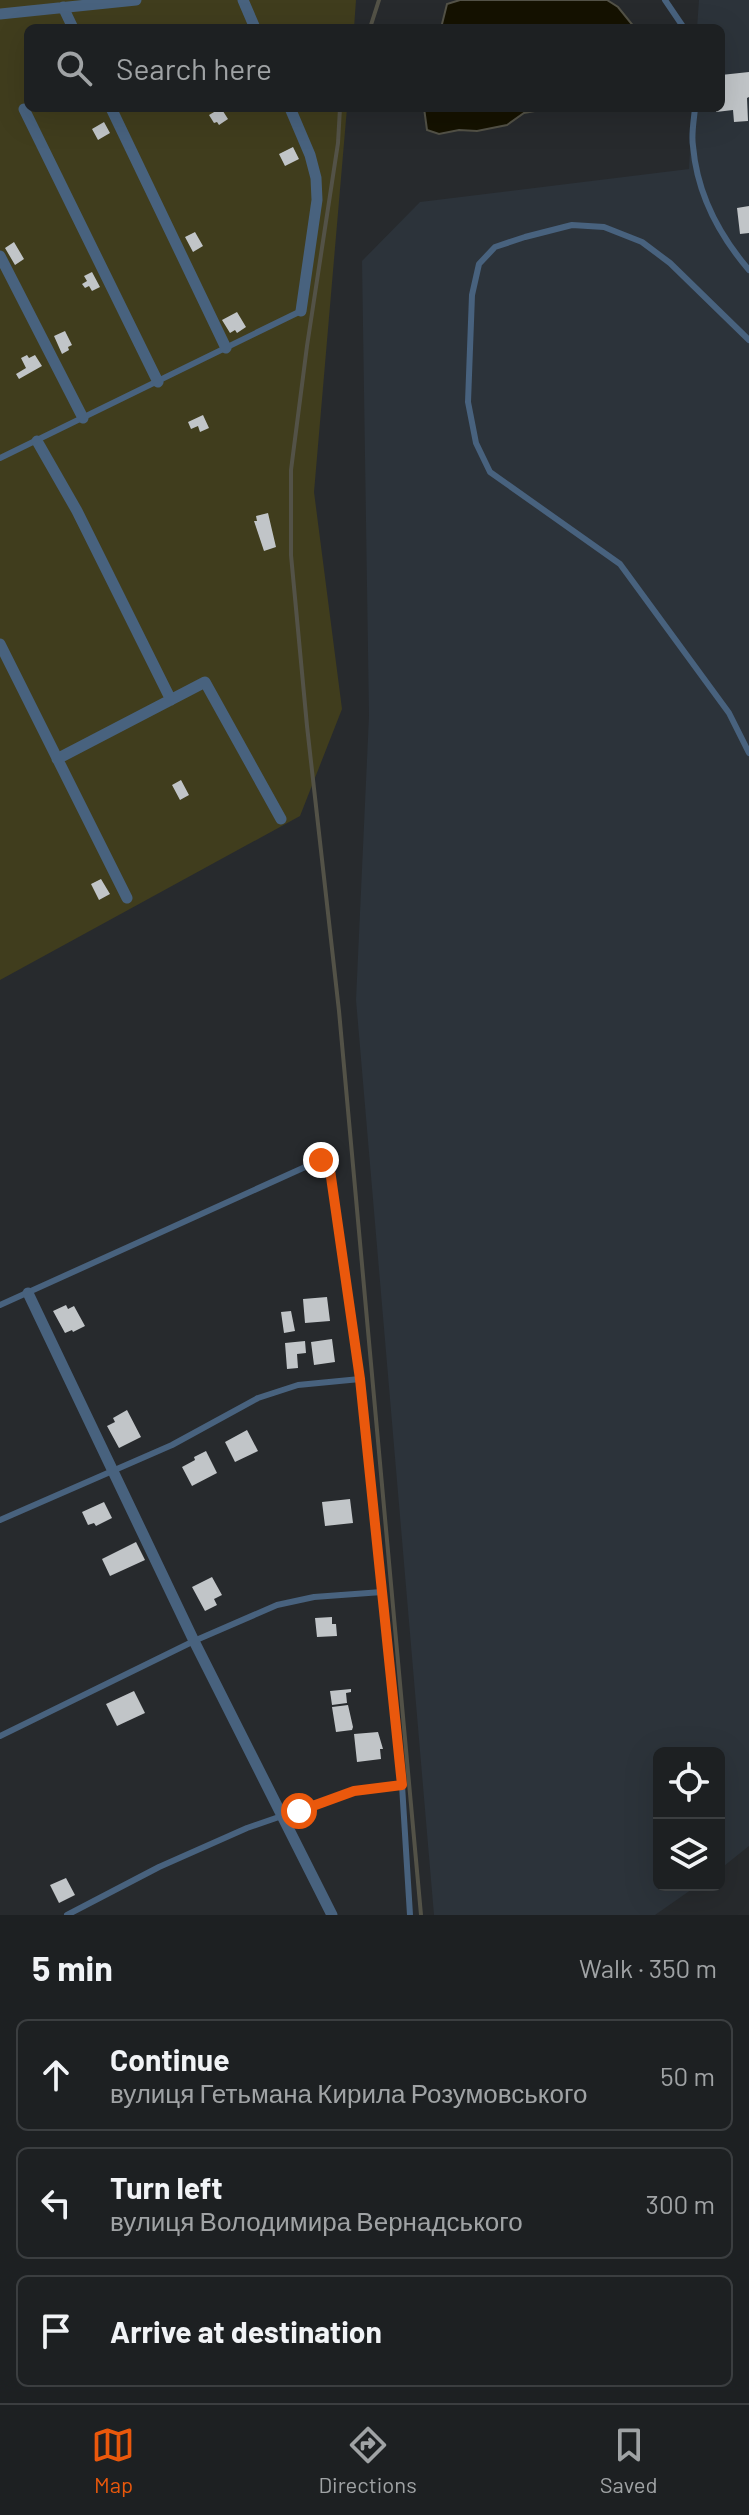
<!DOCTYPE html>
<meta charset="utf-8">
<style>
body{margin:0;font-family:Barlow,sans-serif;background:#25282a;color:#f1f3f6}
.controls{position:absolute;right:24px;bottom:24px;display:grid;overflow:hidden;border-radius:12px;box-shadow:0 8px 32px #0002}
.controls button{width:72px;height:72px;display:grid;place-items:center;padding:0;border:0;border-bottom:2px solid #3b3e40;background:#1d2022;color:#f1f3f6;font:40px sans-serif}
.stop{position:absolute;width:24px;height:24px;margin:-18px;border:6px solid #ea580c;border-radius:50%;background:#fff}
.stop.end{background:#ea580c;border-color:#fff;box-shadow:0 2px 8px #0008}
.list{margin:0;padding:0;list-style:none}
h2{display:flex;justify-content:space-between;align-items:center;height:104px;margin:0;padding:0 32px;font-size:34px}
h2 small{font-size:26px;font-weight:400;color:#a0a3a5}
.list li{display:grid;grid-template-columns:52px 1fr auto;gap:24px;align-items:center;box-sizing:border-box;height:112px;margin:0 16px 16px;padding:0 16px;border:2px solid #3b3e40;border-radius:12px}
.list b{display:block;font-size:30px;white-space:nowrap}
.list p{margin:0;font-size:26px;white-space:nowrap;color:#a0a3a5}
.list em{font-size:26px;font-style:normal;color:#a0a3a5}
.icon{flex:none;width:44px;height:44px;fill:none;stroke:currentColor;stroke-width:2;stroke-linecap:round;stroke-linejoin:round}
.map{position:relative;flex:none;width:749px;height:1915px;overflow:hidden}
.search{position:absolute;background:#1d2022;box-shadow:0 8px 32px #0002;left:24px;right:24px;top:24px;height:88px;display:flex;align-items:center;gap:20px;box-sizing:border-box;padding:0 28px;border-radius:12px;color:#a0a3a5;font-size:30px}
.sheet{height:488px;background:#1d2022}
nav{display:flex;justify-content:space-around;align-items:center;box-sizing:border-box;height:112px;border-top:2px solid #3b3e40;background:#1d2022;font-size:22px;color:#a0a3a5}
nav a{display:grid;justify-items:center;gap:4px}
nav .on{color:#ea580c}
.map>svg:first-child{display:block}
</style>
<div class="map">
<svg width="749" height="1915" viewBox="0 0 749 1915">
<rect width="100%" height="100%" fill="#272a2d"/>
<path fill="#2c333a" d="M699 0H749V1846L719 1870V1753H659V1885H698L655 1915H434L356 1000 369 716 362 261 420 202 689 169 692 108H721V28H697Z"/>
<path fill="#403d1d" d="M0 0H356L354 28H28V108H347L314 492 342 709 300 816 0 980Z"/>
<path fill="#151201" stroke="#535247" stroke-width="2" d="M460 0H607L618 7 635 28H441L447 4Z
M424 108H551L524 113 507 125 477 131 459 130 439 134 427 130Z"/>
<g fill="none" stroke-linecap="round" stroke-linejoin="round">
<path stroke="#535247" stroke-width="4" d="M370 28 379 0
M340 108 338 143 307 346 291 470V555L307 726 339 1011 421 1915"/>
</g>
<path fill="#c1c5c8" d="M749 72V97L747 98 748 121 734 122 733 110 716 112V108H721V75Z
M221 108 228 119 219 125 217 122 214 123 209 115Z
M104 122 110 133 98 140 92 129Z
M293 147 299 159 285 166 279 154Z
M749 206V233L740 234 737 208Z
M195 232 203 246 193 252 185 237Z
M14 242 24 259 15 265 5 248Z
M92 272 100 287 92 291 89 286 85 288 82 284 87 281 84 276Z
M237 312 246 327 237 333 235 330 230 333 222 320Z
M65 331 72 345 68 347 69 350 62 354 54 336Z
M27 355 29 358 35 355 42 366 19 379 16 374 26 368 21 358Z
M203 415 209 428 200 432 198 426 191 429 188 422Z
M268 513 276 547 264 551 254 521H257L256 516Z
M181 780 189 795 180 800 172 785Z
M101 879 110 894 99 900 91 884Z
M327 1297 330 1321 305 1323 303 1299Z
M66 1305 68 1309 74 1306 85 1326 73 1332 72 1330 65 1333 53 1311Z
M291 1311 295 1331 284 1333 281 1312Z
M332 1339 335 1362 314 1365 311 1342Z
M305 1341 306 1353 297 1354 298 1368 287 1369 285 1343Z
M127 1410 141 1437 119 1448 107 1426 115 1422 113 1418Z
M247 1430 258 1451 235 1462 225 1442Z
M206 1451 217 1473 192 1486 182 1467 195 1460 194 1457Z
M350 1499 353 1523 325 1526 322 1502Z
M104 1502 112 1518 96 1526 94 1523 88 1525 82 1512Z
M136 1542 145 1560 110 1576 102 1559Z
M212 1577 222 1595 214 1599 217 1605 205 1611 192 1587Z
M332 1617V1624H336L337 1636 317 1637 315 1618Z
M351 1689V1692L346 1693 347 1703 332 1705 330 1691Z
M134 1691 145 1713 117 1726 106 1704Z
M348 1705 353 1727 352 1730 336 1732 332 1707Z
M378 1732 383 1749H380L381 1759 357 1762 354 1734Z
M66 1878 75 1895 59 1903 50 1885Z"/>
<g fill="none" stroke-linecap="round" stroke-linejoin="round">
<path stroke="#48627e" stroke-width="6" d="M665 0 684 28
M695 108C694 120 691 134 693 146 697 193 719 235 749 270
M749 340 670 263 642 242 604 227 572 225 525 237 495 247 479 264 472 295 468 402 476 443 490 472 620 564 729 713 749 753
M0 458 301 311
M0 1305 314 1163 324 1160 328 1163 360 1379 402 1785 410 1915
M0 1520 172 1445 258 1398 298 1385 360 1379
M0 1736 194 1641 277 1605 314 1597 382 1592
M67 1915 159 1867 247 1828 354 1791 402 1785"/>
<path stroke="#48627e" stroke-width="11" d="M243 0 255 28
M63 7 73 28
M0 14 136 0
M111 108 226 348
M290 108 310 155 316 178 317 200 301 311
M24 109 158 382
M0 256 83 418
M37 441 77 511 171 700
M0 644 127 898
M57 759 205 682 281 819
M28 1293 194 1641 332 1915"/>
</g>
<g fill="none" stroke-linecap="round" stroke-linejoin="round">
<path stroke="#ea580c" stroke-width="10" d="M299 1811 354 1791 402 1785 360 1379 330 1170 326 1160H321"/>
</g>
</svg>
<div class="controls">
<button><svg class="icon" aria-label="locate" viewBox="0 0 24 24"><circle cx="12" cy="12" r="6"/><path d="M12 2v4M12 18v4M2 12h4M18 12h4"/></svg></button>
<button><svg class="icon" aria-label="layers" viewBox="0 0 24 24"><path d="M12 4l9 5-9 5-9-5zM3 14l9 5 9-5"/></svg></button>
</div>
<div class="stop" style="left:299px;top:1811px"></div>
<div class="stop end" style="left:321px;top:1160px"></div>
<div class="search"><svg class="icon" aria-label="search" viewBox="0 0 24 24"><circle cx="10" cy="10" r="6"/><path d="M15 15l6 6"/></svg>Search here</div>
</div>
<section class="sheet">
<h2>5 min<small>Walk · 350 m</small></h2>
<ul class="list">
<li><svg class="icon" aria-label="ahead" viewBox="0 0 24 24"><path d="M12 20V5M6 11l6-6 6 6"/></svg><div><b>Continue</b><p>вулиця Гетьмана Кирила Розумовського</p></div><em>50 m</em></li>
<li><svg class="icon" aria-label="left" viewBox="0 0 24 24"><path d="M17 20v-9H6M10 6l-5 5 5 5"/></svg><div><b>Turn left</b><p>вулиця Володимира Вернадського</p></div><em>300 m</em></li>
<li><svg class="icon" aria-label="arrive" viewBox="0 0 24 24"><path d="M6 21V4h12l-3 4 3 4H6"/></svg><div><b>Arrive at destination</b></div></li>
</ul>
</section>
<nav>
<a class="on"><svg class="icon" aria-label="map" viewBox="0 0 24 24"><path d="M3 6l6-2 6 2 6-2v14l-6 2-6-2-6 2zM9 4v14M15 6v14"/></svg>Map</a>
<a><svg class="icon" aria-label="directions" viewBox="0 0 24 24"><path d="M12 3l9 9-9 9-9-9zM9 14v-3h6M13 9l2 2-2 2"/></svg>Directions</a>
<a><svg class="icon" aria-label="saved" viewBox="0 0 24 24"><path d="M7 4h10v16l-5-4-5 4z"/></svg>Saved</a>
</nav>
